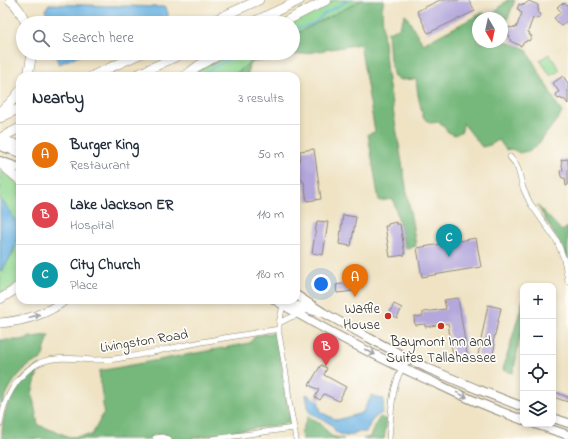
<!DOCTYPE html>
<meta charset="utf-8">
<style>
body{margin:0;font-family:"Indie Flower",sans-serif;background:#f2f2f3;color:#1f2937}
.controls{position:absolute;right:12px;bottom:12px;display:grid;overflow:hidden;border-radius:8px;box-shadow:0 2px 6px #0003}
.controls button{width:36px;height:36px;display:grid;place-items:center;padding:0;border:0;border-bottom:1px solid #e0e1e3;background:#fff;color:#1f2937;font:20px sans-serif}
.compass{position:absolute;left:472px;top:12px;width:36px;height:36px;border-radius:50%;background:#fff;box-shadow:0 2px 6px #0003;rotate:171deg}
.you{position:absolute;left:321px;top:284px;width:14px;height:14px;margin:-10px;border:3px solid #fff;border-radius:50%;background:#1a73e8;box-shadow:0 0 0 6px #1a73e833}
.badge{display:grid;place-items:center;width:26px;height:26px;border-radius:50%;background:#db2777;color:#fff;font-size:13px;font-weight:700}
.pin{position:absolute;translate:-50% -33px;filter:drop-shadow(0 1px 2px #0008)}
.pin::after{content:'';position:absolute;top:21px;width:14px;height:12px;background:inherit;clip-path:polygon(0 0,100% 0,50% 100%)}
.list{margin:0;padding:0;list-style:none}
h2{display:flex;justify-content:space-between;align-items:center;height:52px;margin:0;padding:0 16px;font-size:17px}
h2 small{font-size:13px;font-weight:400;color:#747a83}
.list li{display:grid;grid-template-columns:26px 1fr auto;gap:12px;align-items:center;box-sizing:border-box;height:60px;padding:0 16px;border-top:1px solid #e0e1e3}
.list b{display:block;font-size:15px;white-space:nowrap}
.list p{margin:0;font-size:13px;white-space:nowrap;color:#747a83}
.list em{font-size:13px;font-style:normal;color:#747a83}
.icon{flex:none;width:22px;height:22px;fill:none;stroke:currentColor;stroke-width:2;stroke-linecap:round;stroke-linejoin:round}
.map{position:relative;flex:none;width:568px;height:439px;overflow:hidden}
.search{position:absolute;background:#fff;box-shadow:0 2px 6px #0003;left:16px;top:16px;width:284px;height:44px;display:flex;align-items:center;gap:10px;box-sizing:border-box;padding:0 14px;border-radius:22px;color:#747a83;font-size:15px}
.panel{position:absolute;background:#fff;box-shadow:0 2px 6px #0003;left:16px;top:72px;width:284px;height:232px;border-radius:12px}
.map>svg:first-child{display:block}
</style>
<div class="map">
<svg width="568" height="439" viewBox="0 0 568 439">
<rect width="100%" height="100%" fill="#fdfcf7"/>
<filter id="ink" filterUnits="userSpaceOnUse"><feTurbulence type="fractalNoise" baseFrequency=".025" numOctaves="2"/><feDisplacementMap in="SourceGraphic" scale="8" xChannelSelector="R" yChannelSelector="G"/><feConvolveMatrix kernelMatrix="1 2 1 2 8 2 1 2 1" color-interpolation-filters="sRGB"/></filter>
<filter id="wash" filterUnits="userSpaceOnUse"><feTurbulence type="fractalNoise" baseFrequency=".012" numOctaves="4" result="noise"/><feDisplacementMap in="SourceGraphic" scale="16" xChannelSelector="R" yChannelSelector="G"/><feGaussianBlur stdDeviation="0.9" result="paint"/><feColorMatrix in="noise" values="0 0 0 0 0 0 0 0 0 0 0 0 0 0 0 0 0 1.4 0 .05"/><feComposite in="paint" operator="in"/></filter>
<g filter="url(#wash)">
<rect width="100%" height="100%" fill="#efe3c4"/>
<path fill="#93d892" stroke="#5f825e" d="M334 0H363L293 35V23H287Z
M227 53H264L249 63 233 76H188Z
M549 54 560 70 551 76 540 60Z
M0 171 10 177 20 185V281L0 295V272L13 254 18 235 5 204 0 199Z"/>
<path fill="#76b87c" stroke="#507254" d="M362 0H384L382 8 383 32 387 74 416 246 406 249 393 199 379 201 368 134 375 132 360 44 249 63 248 74 246 76H233L249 63 264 53H293V35Z
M507 0H515L506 23 502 37V18H478V42H502V40L526 49 562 113 536 147 528 151 519 153C515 150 511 148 506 150L499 140 490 145 482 147 463 123 462 131 455 135 448 132 440 122 430 123 423 117 418 95 416 79 401 80 394 77 390 60 388 32 399 28 405 14 423 44 482 13 491 16Z
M537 205 562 231 568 227V266L561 246Z
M523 300V323L513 373 503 370Z
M276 332 287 402 291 423 188 439H179L164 435H152L153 439H2C1 410 14 379 40 365L32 393 38 425 70 437 92 435 104 412 99 371 250 343 255 336Z
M49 335 42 359C20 366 6 390 0 411V340H21L31 337Z
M308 416 321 424 331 436 344 439H302L301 433Z
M380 417 387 420 384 439H363L370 437 374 427Z"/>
<path fill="#6bb2e2" stroke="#4b6e86" d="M49 4 164 7 166 8 168 13V17L156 23H49C47 16 43 10 49 4Z
M55 53H85L59 64 58 63Z
M0 199C25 224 21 246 0 272Z
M306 394 318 401 321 412 336 420H337L362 413 372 395 378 398 384 399 382 413C377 415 371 420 369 426 368 428 368 430 366 432H356L352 435 346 436 342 435 336 432 331 424 309 412Z"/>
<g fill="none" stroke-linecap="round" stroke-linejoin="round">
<path stroke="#6bb2e2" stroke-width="1.5" d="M293 30 314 23 324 14 349 0
M201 76 216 66 242 53"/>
</g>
<g id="blocks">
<path fill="#b4a7db" d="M440 0H469L475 11 428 33 417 11Z
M529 1 538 5V10H539L538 13 541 14 539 18 537 17 536 19 533 18 530 26 528 32 530 33 529 35 532 36 529 41 527 40 526 42H524L521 46 510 41 511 39H509L510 36 508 35 509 33 507 32 509 27 512 28 513 27 516 28 522 13 519 12 520 10 517 9 519 4 522 5 523 3 524 5Z
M562 3 563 4 565 3 568 6V20L561 26 554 18 561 12 557 7Z
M563 76 568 83V104L564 99 562 100 561 98 558 99 556 96 557 93 559 92 553 83Z
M314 149 321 199 307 201 304 182H303L300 176 298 168 299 160 300 157V151Z
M568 159V185L566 186 565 178H562L561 176 560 171 563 170 561 160Z
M343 215 356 217 351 246 339 244Z
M317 221 328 222 323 255 312 253Z
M396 222V224H400L405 255 390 257 385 226H388V224Z
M476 238 481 267 422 277 417 248Z
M353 282 354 291 337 293 336 285Z
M458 298 467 354 453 356 448 323 425 327V324L415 325 414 317 423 316V312L446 309 444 300Z
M394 304 402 308 397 318 389 314Z
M488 305 501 308 493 343 495 344 492 359 478 355Z
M321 365 327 368 324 375 346 387 339 401 324 394 320 400 315 397 319 390 309 385Z
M553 391 568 397V402L553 397Z"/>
</g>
</g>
<g filter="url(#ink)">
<use href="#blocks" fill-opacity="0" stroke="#8d8778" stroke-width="1"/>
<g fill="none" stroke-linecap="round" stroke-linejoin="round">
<defs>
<path id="minor" d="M510 157 515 163 518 169 523 188 530 203 557 241 564 259 568 281
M283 305 279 323V334L287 380 289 401 296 439
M279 323 289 318 300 314
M0 424C3 401 16 375 37 364 54 355 75 359 93 360 102 360 112 360 121 358 145 355 168 348 192 344 221 338 250 334 279 329
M155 438 163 437 169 439
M212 439 294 428
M389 439C391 419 391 386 402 369 404 365 408 362 410 359"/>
<path id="primary" d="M0 146 20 153"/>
<path id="trunk" d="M0 161 20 168
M296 295 324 313 369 338 427 368 477 389 523 407
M275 300C326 331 381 359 435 383 464 397 493 409 523 420
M283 305 292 304 303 308 319 312
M553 418 568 423
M535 424 568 435"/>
<path id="motorway" d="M10 0C18 6 22 15 26 23
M208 23 259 0
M251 23 300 0
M282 23 327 0
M28 76 32 53
M92 76 142 53
M134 76 184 53
M185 76 198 66 223 53
M0 111C8 107 14 99 20 91
M0 118 20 108
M0 138 20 128
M0 139 20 146
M0 163 20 180
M0 299 13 291 20 285
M0 323C23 321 46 315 65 300"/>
</defs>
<use href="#minor" stroke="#8d8778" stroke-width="6"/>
<use href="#primary" stroke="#8d8778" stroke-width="10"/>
<use href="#trunk" stroke="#8d8778" stroke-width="10"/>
<use href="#motorway" stroke="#8d8778" stroke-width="10"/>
<use href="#minor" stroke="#fff" stroke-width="5"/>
<use href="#primary" stroke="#fff" stroke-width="8"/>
<use href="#trunk" stroke="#fff" stroke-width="8"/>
<use href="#motorway" stroke="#fff" stroke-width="9"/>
</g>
<defs><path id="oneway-shaft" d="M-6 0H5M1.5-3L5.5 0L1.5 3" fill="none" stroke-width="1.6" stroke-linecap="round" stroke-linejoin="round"/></defs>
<g stroke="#a0a0a0">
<use href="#oneway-shaft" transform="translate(34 316) rotate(-16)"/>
<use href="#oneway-shaft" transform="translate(370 352) rotate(27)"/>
<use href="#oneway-shaft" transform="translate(462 395) rotate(24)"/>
</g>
</g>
<g fill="#c8321e" stroke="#fdfcf7" stroke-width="1.5">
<circle cx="388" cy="316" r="4"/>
<circle cx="441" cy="326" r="4"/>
</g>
<g text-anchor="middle" stroke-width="3.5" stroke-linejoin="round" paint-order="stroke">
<g font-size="14" fill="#2b2b2b" stroke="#fdfcf7" text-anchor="end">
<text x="380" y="313">Waffle<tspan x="380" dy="16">House</tspan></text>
<text x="441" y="346" text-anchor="middle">Baymont Inn and<tspan x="441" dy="16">Suites Tallahassee</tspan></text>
</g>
<g font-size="14" fill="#2b2b2b" stroke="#fdfcf7">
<text transform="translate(144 340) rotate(-9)" y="5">Livingston Road</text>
</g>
</g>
</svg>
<div class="controls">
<button>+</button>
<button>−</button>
<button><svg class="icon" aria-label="locate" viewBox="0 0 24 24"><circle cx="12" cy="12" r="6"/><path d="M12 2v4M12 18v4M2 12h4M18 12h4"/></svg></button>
<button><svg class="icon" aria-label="layers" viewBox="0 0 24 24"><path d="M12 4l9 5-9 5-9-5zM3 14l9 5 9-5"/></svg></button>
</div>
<svg class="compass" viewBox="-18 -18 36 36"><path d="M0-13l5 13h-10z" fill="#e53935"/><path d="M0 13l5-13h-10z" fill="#747a83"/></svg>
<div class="you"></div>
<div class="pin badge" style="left:355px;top:297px;background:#e8710a">A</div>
<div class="pin badge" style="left:326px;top:366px;background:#e0444e">B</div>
<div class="pin badge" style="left:449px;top:257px;background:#0f9aa8">C</div>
<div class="search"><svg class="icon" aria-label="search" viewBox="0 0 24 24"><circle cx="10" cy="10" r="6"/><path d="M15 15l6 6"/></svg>Search here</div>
<section class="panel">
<h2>Nearby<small>3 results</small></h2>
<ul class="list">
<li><span class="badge" style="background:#e8710a">A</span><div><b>Burger King</b><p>Restaurant</p></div><em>50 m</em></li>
<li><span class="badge" style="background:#e0444e">B</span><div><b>Lake Jackson ER</b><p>Hospital</p></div><em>110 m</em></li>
<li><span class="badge" style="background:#0f9aa8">C</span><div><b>City Church</b><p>Place</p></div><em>180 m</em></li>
</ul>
</section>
</div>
